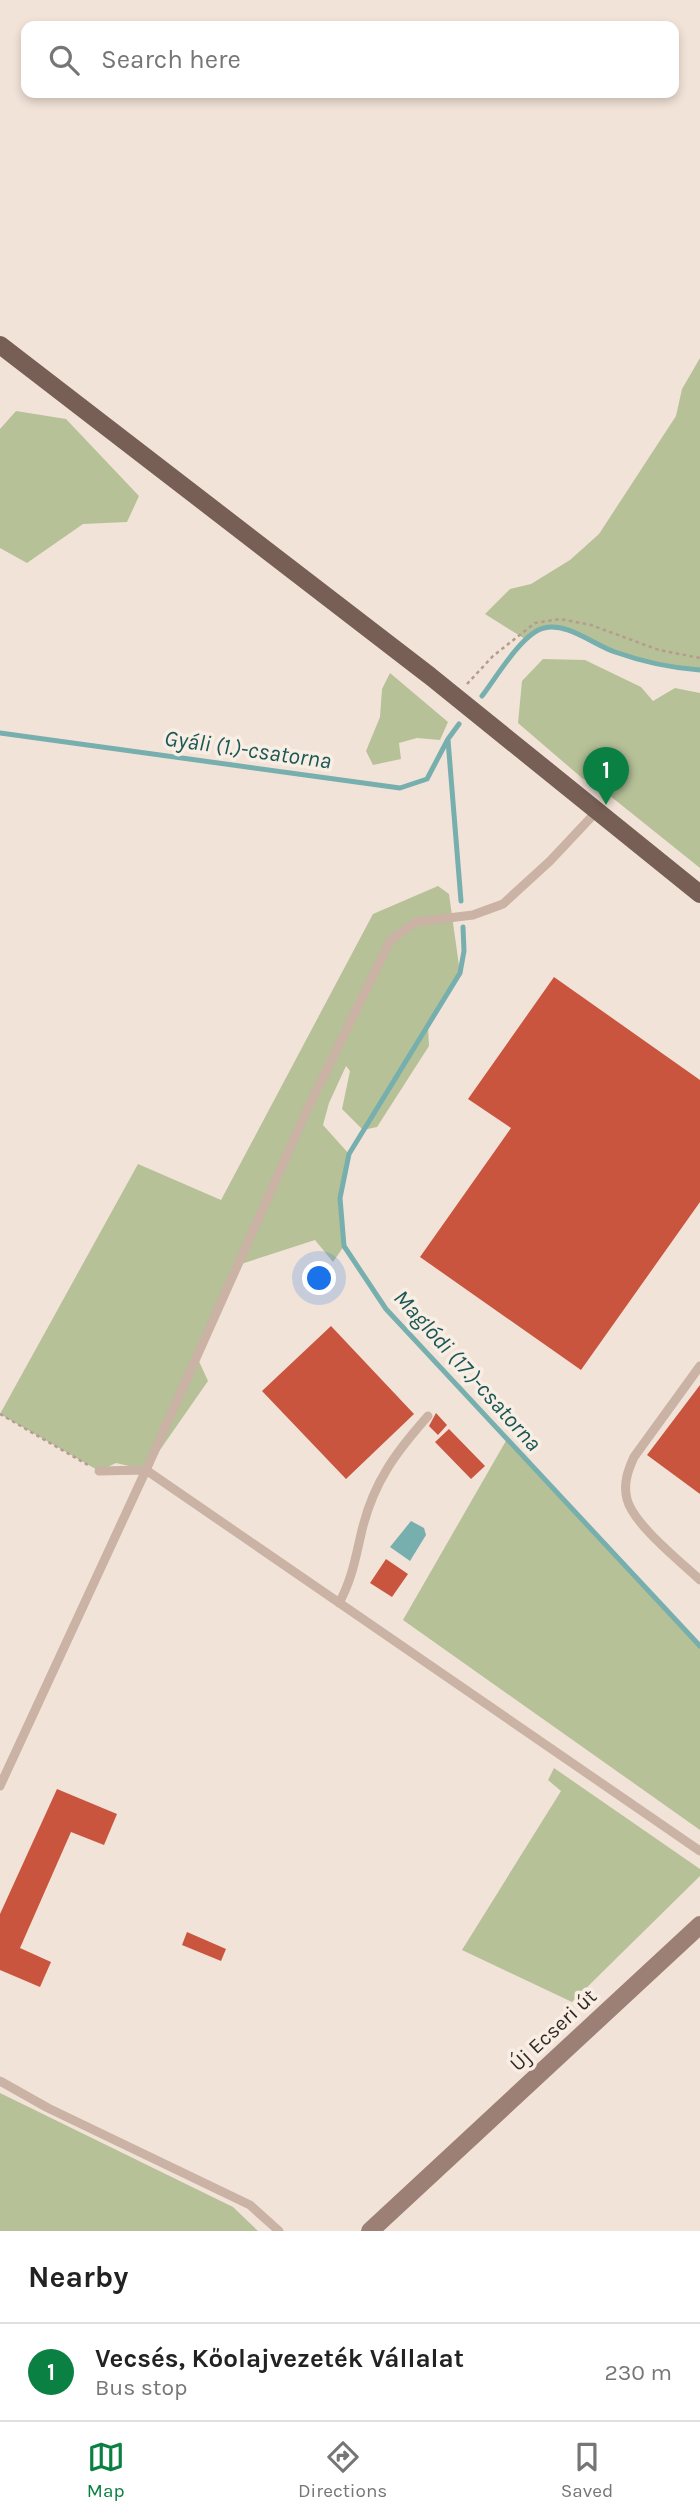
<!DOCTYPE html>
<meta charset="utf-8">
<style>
body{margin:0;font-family:Karla,sans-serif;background:#f2f2f2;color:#222}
.you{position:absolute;left:320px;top:1279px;width:24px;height:24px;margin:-18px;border:5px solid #fff;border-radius:50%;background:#1a73e8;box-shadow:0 0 0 10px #1a73e833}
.badge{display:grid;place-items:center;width:46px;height:46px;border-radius:50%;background:#0b8043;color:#fff;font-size:23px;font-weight:700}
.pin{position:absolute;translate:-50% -58px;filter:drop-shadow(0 2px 4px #0008)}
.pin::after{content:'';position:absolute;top:37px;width:24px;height:21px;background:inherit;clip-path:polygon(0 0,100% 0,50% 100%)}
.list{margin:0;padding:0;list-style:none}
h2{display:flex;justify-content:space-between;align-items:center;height:91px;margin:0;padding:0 28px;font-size:30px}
h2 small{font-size:23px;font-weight:400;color:#767676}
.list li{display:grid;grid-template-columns:46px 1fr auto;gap:21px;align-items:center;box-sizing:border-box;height:98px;padding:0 28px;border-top:2px solid #e0e0e0}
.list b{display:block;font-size:26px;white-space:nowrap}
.list p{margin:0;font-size:23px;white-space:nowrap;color:#767676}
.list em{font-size:23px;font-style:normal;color:#767676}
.icon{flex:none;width:38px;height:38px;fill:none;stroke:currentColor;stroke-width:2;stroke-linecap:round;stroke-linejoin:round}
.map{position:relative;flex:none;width:700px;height:2231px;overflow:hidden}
.search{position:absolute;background:#fff;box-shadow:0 4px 10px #0003;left:21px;right:21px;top:21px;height:77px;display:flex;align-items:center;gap:18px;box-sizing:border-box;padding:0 24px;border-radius:14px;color:#767676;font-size:26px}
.sheet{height:189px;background:#fff}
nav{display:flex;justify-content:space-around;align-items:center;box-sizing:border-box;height:98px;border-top:2px solid #e0e0e0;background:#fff;font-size:19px;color:#767676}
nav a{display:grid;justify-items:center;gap:4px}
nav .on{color:#0b8043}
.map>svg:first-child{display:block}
</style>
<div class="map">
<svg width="700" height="2231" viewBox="0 0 700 2231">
<rect width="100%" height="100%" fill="#f2e3d8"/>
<path fill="#b6c198" d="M700 358V670L670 668 613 652 563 629 543 628 525 639 485 614 510 589 531 584 570 560 599 534 676 416 682 389Z
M16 411 66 419 139 496 127 522 83 524 27 563 0 548V429Z
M543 659 585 660 641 687 653 701 675 688 700 693V868L604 791 582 778 518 723 522 681Z
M390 673 448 722 440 740 417 738 399 743 401 759 373 765 366 751 380 717 382 689Z
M438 886 449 894 460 973 428 1026 429 1046 377 1127 363 1130 342 1109 350 1071 346 1066 329 1103 323 1125 349 1154 340 1198 344 1246 333 1262 315 1240 238 1265 197 1357 208 1381 146 1470 116 1463 99 1471 0 1414 138 1164 221 1200 373 914Z
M507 1439 700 1645V1830L403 1620Z
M554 1768 700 1869V1876L572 2002 462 1950 561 1791 548 1780Z
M0 2093 233 2207 258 2231H0Z"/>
<path fill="#76afad" d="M411 1521 424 1528 426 1535 410 1561 390 1547Z"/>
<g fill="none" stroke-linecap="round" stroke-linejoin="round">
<path stroke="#76afad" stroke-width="5" d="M482 696C496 678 522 633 544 628 567 622 594 645 615 652 643 662 671 668 700 670
M0 733 400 788 427 779 448 739 459 724
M448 740 461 901
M463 927 464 951 460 973 349 1154 340 1198 344 1246 386 1309 700 1646"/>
</g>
<path fill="#c9553e" d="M554 977 700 1080V1202L581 1370 420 1257 511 1128 468 1099Z
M331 1326 414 1414 346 1479 262 1391Z
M700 1385V1494L647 1455Z
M436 1413 447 1425 438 1435 429 1426Z
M449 1429 485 1466 471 1479 435 1442Z
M386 1559 408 1574 392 1597 370 1583Z
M57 1789 117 1814 104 1845 71 1832 20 1948 51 1962 40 1987 0 1970V1914Z
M187 1932 226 1949 221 1961 182 1945Z"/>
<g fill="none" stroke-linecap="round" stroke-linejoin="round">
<path stroke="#b59c8e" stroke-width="2.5" stroke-dasharray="3.5 3.5" stroke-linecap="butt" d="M467 684 493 656 535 623 560 619 591 625 659 650 700 658
M0 1414 88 1465"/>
<path stroke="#cab2a4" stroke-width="9" d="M700 1366 634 1457C628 1470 623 1484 627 1499 633 1524 681 1562 700 1580
M99 1471 146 1470 700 1851
M339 1603C353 1578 356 1554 363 1526 375 1480 397 1451 428 1416
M0 1786 146 1470 307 1110 390 941 415 922 473 915 503 904 550 861 597 811
M0 2081 48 2108 250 2205 279 2231"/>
<path stroke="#9d8075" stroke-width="18" d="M370 2231 700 1925"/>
<path stroke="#775f56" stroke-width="18" d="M0 345 430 676 700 894"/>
</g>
<g text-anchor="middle" stroke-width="7" stroke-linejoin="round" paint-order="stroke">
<g font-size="21" fill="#352926" stroke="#f9eee4">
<text transform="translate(553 2030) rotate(-43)" y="7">Új Ecseri út</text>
</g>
<g font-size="23" font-style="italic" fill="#1a5756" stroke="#f9eee4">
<text transform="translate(248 749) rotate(8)" y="8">Gyáli (1.)-csatorna</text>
<text transform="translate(468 1370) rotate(48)" y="8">Maglódi (17.)-csatorna</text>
</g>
</g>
</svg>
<div class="you"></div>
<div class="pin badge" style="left:606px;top:805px">1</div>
<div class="search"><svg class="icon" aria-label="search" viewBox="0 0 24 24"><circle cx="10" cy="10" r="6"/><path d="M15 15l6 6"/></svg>Search here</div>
</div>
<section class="sheet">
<h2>Nearby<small></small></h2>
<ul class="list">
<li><span class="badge">1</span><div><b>Vecsés, Kőolajvezeték Vállalat</b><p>Bus stop</p></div><em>230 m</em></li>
</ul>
</section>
<nav>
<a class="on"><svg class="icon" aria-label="map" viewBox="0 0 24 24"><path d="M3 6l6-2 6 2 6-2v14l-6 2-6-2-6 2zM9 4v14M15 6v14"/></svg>Map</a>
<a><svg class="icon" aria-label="directions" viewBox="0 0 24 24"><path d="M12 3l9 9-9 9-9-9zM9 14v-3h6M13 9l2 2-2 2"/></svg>Directions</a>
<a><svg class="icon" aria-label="saved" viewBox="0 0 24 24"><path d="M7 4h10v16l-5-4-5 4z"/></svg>Saved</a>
</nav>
